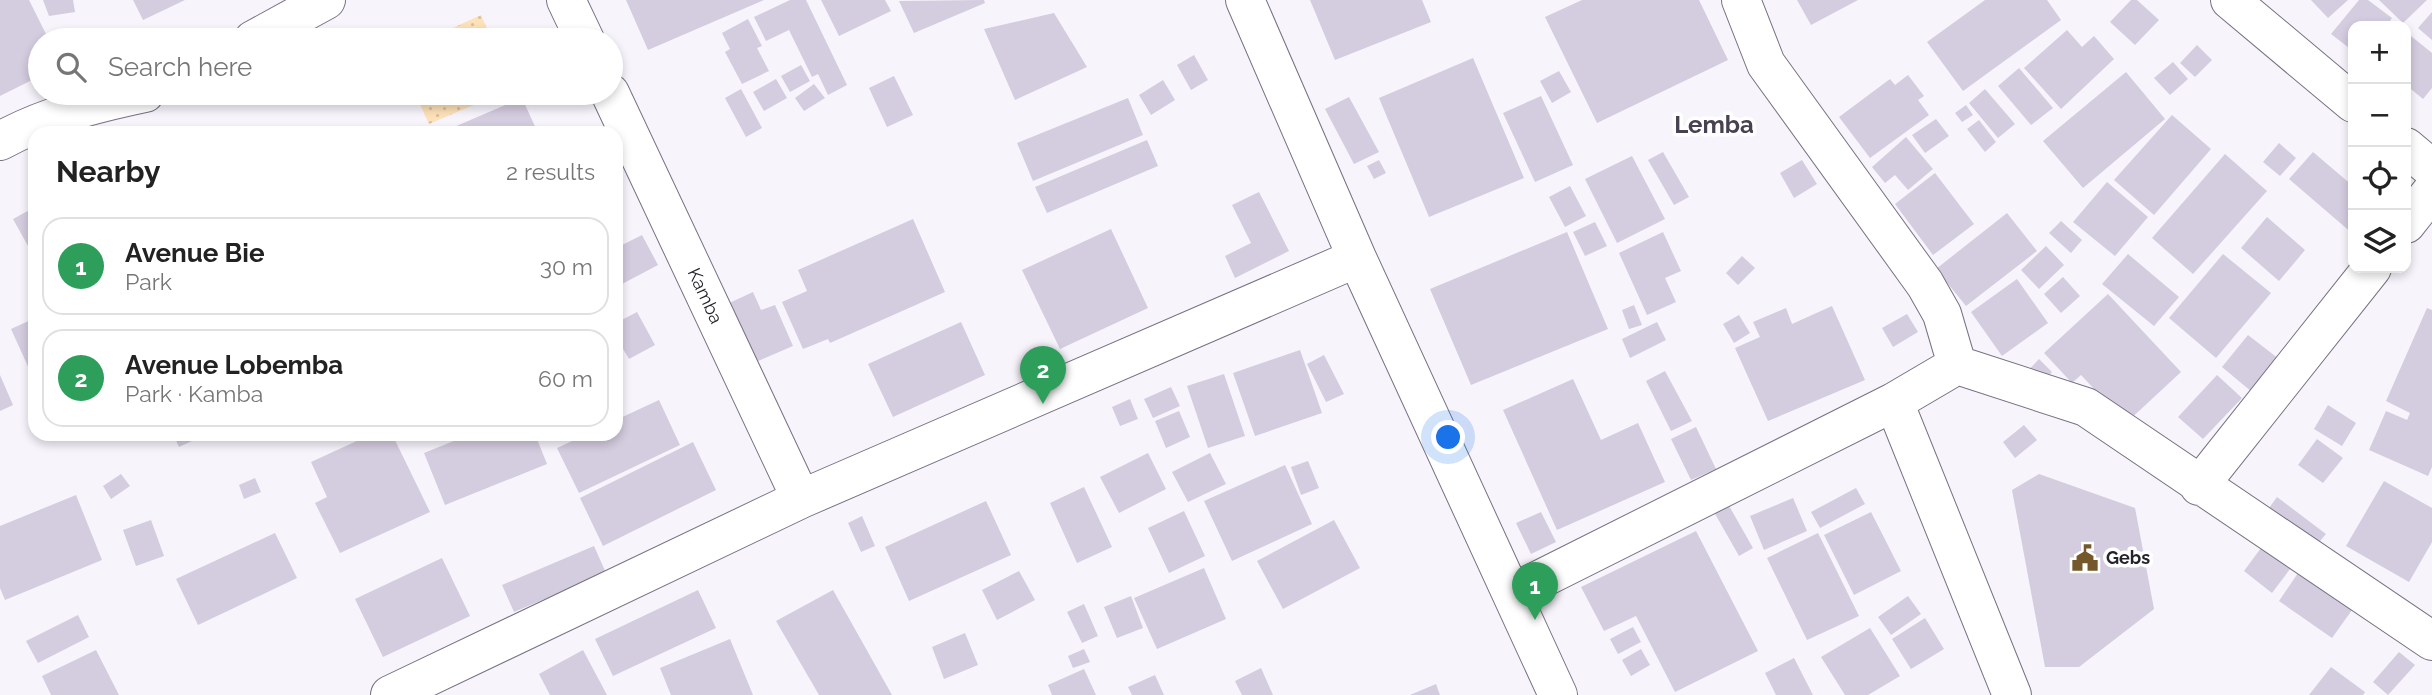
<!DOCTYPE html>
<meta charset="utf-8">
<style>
body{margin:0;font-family:Raleway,sans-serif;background:#f6f6f6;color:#222}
.controls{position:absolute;right:21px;top:21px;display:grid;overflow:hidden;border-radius:14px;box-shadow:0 4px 10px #0003}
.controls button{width:63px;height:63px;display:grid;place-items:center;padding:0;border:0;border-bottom:2px solid #e0e0e0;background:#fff;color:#222;font:35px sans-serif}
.you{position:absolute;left:1449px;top:438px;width:24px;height:24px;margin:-18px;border:5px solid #fff;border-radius:50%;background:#1a73e8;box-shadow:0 0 0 10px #1a73e833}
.badge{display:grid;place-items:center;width:46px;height:46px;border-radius:50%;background:#74582b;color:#fff;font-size:23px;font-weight:700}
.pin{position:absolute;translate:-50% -58px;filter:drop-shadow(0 2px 4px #0008)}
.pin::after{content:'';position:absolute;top:37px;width:24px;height:21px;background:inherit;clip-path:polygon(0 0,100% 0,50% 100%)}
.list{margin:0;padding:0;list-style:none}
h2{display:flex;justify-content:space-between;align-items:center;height:91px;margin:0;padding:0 28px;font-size:30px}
h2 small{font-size:23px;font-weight:400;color:#767676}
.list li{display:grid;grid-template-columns:46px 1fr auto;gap:21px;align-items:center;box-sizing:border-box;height:98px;margin:0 14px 14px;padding:0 14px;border:2px solid #e0e0e0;border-radius:21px}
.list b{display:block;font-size:26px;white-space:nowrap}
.list p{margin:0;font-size:23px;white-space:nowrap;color:#767676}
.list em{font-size:23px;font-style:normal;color:#767676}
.icon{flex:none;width:38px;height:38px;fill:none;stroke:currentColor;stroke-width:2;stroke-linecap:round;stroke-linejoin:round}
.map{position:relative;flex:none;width:2432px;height:695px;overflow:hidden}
.search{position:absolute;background:#fff;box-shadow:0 4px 10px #0003;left:28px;top:28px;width:595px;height:77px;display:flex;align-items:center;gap:18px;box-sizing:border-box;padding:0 24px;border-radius:38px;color:#767676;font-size:26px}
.panel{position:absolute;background:#fff;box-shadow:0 4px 10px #0003;left:28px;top:126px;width:595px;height:315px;border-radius:21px}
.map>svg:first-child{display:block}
</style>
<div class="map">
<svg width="2432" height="695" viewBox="0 0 2432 695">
<defs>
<pattern id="green-dots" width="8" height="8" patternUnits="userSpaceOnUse" patternTransform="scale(1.75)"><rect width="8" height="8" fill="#fde1b8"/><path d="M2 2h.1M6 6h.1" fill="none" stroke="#d9c19e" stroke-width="1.8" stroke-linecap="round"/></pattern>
</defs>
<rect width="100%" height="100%" fill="#f7f4fc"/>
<path fill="url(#green-dots)" d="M481 15 492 40H427Z
M415 93H502L429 124Z"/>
<path fill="#d4ccdf" d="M0 0H29L49 40H40V76L0 96Z
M43 0H73L75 12 49 16Z
M133 0H185L143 20Z
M626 0H764L648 50Z
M790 0H806L847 85 828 95 818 74 812 77 789 30 766 41 754 17Z
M821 0H885L891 11 839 36Z
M984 0 985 3 914 33 899 1Z
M1310 0H1422L1431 22 1335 60Z
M1582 0H1699L1728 60 1597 123 1545 17Z
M1797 0H1858L1811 25Z
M1985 0H2047L2061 20 1963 91 1927 42Z
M2131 0H2137L2159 20 2135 45 2110 22Z
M2311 0H2348L2328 18Z
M2359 0H2368L2392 18 2386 26H2353V51L2331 34Z
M2379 0H2427L2403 23Z
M2432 12V40L2418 28Z
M1054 13 1087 67 1015 100 984 29Z
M748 19 762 46 757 48 769 71 742 84 725 52 730 49 722 33Z
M2067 30 2082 47 2094 36 2114 59 2061 109 2024 68Z
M2406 32 2432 53V88L2423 99 2406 85Z
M2197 45 2212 60 2195 77 2180 63Z
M1194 55 1208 80 1191 90 1177 65Z
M1473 58 1524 178 1429 217 1379 98Z
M2173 62 2188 79 2170 95 2154 78Z
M801 65 810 81 790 92 781 76Z
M2019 68 2053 108 2031 125 1998 86Z
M1559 71 1571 92 1552 103 1540 81Z
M2126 72 2165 119 2083 188 2043 141Z
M1908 75 1924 96 1918 100 1929 115 1870 158 1839 117 1890 79 1895 85Z
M894 76 913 115 887 127 869 88Z
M776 79 787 98 764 111 753 92Z
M1163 80 1175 100 1151 115 1139 95Z
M814 84 825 98 804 111 795 98Z
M741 89 762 128 746 137 725 98Z
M1985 89 2015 124 1998 138 1969 103Z
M1541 96 1573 165 1535 182 1503 113Z
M1349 97 1379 152 1354 164 1325 109Z
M522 98 538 133H440Z
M1128 98 1143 135 1033 181 1017 143Z
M1966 105 1973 115 1962 122 1955 113Z
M2172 115 2211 149 2154 215 2114 180Z
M1936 119 1949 136 1925 153 1912 135Z
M1979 120 1996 142 1985 152 1967 129Z
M1906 137 1933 169 1908 190 1895 175 1885 183 1872 167Z
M1147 140 1158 166 1047 213 1035 187Z
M2279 143 2296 158 2280 176 2263 162Z
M1663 152 1689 197 1674 205 1648 160Z
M2313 152 2353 186V234L2289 179Z
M2225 154 2267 191 2193 274 2152 238Z
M1632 156 1665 219 1617 243 1585 179Z
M1379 160 1386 173 1374 179 1367 166Z
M1802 160 1817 184 1794 198 1780 173Z
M1935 173 1974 224 1933 255 1895 204Z
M2107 182 2148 217 2115 256 2073 222Z
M1570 186 1586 216 1565 227 1549 197Z
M1259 192 1289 251 1235 278 1225 256 1251 243 1232 205Z
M35 207V242L28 246 13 219Z
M2007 213 2037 251 1966 306 1936 269Z
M2267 217 2305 250 2279 281 2241 248Z
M913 219 945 292 830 343 828 339 803 349 782 302 807 291 798 270Z
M2061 221 2082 240 2071 253 2049 233Z
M1595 222 1607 246 1585 256 1573 232Z
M1111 229 1148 308 1060 349 1022 270Z
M1567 232 1608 329 1471 385 1430 289Z
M1663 232 1681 271 1665 278 1676 302 1647 315 1619 253Z
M642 235 658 265 622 284 616 273V248Z
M2046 246 2064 265 2039 289 2021 270Z
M2128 254 2179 297 2154 326 2102 284Z
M2223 254 2271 293 2216 358 2169 318Z
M1742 256 1755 268 1738 285 1726 273Z
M2063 277 2080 296 2061 313 2044 294Z
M2017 279 2048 323 2002 356 1971 312Z
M753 292 761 310 775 305 793 346 751 364 725 305Z
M2108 294 2181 372 2126 423 2081 375 2072 383 2044 353Z
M1634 305 1642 325 1629 329 1622 310Z
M1832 306 1865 380 1768 421 1735 348 1760 337 1753 322 1786 308 1792 324Z
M2427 308 2432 310V467L2428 476 2369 450 2386 411 2407 420 2410 413 2386 401Z
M637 312 655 345 629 359 616 337V323Z
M1907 314 1918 332 1893 347 1882 328Z
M1739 315 1750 333 1734 343 1723 324Z
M35 318V382L11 329Z
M961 322 985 375 893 417 868 364Z
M1657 322 1666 340 1630 358 1622 339Z
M2248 335 2279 359 2252 392 2222 367Z
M1300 350 1322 413 1255 436 1233 373Z
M1324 355 1344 394 1326 402 1307 364Z
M2039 359 2052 372 2037 388 2024 375Z
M1665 371 1692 421 1671 431 1646 381Z
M1224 374 1245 436 1208 448 1187 386Z
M0 375 13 405 0 411Z
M2217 375 2242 398 2203 439 2178 417Z
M1573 379 1601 440 1638 423 1665 482 1557 530 1503 410Z
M1171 387 1180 406 1153 418 1144 399Z
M1130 399 1138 419 1120 426 1112 407Z
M659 400 680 445 579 493 557 448 587 434H616V420Z
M2328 405 2356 423 2342 446 2314 429Z
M1179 411 1190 437 1166 448 1155 421Z
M2024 425 2037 440 2015 458 2003 442Z
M1696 427 1716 469 1691 480 1671 439Z
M173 434H189L192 441 179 447Z
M372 434H392L430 512 340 553 315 503 327 497 311 462Z
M471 434H535L547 464 445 505 424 453Z
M2317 439 2343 458 2323 483 2298 465Z
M693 442 716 490 603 546 580 498Z
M1148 453 1166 489 1119 513 1100 477Z
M1210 453 1226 484 1188 502 1172 472Z
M1308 461 1319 488 1301 495 1291 467Z
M1285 465 1312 524 1232 561 1204 501Z
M121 474 130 486 111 499 103 486Z
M2039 474 2135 508 2154 609 2079 667H2045L2012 490Z
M255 478 261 492 244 499 239 485Z
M2384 481 2432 508V542L2409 582 2346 546Z
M1084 487 1112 547 1077 563 1050 503Z
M1856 488 1865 504 1820 528 1811 512Z
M76 495 102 560 5 600 0 588V526Z
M2277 497 2326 534 2315 547 2266 512Z
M1793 498 1807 531 1764 550 1750 516Z
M986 501 1011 555 909 601 885 547Z
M1728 504 1753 548 1739 556 1714 512Z
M1184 511 1205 556 1169 573 1148 528Z
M1541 512 1556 542 1531 554 1516 523Z
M1871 512 1901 571 1854 595 1824 535Z
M862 516 875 546 861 552 848 523Z
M151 520 164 556 136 566 123 530Z
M1334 520 1360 568 1283 609 1257 561Z
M1696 531 1758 651 1675 692 1636 616 1604 631 1581 587Z
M275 533 297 578 198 625 176 579Z
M1818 533 1859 616 1807 640 1767 558Z
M594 546 606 573 514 612 502 585Z
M2261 548 2290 569 2272 593 2244 571Z
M442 558 470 616 383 657 355 599Z
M1204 568 1226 619 1157 649 1134 598Z
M1019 571 1035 600 997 620 982 590Z
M2298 573 2352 610 2332 638 2279 601Z
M698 590 716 628 613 676 595 639Z
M833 590 892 695H819L776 621Z
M1131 596 1143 628 1117 638 1104 607Z
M1908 596 1921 614 1891 635 1878 617Z
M1084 604 1098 636 1082 643 1067 612Z
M78 615 89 637 38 663 26 641Z
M1925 618 1944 649 1911 669 1892 639Z
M1633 627 1641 642 1618 654 1610 639Z
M1870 628 1900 676 1868 695H1845L1821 657Z
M965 633 978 665 944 679 932 647Z
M730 639 753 695H671L660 668Z
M1084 649 1090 662 1073 668 1068 656Z
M1641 649 1650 665 1631 676 1622 660Z
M96 650 119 695H51L42 676Z
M583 650 607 695H550L539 674Z
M2399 652 2415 665 2388 695 2373 682Z
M1794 658 1813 695H1776L1765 673Z
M2331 667 2365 692 2363 695H2309Z
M1261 668 1273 695H1242L1235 681Z
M1084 669 1096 695H1052L1048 685Z
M1155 675 1164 695H1132L1128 687Z
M1436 684 1440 695H1410Z"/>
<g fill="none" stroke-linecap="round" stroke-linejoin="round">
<defs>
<path id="minor" d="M566 0 585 40
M1245 0 1357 258 1558 695
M1741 0 1766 64 1925 284 1942 314 1957 365 1894 402 2012 695
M2230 0 2353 103
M253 40 326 0
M610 93 801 499
M0 141C46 116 93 104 145 93
M2406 147 2432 169
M2406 224 2432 191
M1957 365 2086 407 2432 641
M2199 486 2372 268
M1513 593 1894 402
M390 695 801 499 1357 258"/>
</defs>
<use href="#minor" stroke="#787182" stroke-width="40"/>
<use href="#minor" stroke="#fff" stroke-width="38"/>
</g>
<defs>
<symbol id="civic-bare" viewBox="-9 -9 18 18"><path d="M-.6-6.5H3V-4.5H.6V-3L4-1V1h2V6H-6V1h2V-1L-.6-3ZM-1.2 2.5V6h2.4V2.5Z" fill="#74582b" stroke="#fff" stroke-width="2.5" paint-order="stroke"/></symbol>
</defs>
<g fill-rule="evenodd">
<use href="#civic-bare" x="2066" y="539" width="38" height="38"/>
</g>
<g text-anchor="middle" stroke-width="7" stroke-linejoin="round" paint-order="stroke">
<g font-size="18" fill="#252229" stroke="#fff">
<text transform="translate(705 296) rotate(65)" y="6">Kamba</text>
</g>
<g font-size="18" font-weight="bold" fill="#252229" stroke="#fff" text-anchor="start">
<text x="2106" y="564">Gebs</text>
</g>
<g font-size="24" font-weight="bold" fill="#484151" stroke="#fff">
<text x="1714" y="133">Lemba</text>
</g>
</g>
</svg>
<div class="controls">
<button>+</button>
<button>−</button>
<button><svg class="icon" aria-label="locate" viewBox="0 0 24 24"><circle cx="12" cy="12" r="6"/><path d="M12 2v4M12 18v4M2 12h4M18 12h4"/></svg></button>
<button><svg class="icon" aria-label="layers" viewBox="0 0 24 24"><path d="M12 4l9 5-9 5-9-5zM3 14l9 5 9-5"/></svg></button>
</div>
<div class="you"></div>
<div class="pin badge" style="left:1535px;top:620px;background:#2e9e5b">1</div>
<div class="pin badge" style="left:1043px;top:404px;background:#2e9e5b">2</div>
<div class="search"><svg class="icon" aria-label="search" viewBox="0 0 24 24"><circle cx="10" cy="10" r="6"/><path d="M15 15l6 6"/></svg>Search here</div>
<section class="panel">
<h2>Nearby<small>2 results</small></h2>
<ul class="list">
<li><span class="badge" style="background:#2e9e5b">1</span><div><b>Avenue Bie</b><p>Park</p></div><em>30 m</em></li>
<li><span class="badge" style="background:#2e9e5b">2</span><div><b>Avenue Lobemba</b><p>Park · Kamba</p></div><em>60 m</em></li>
</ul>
</section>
</div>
